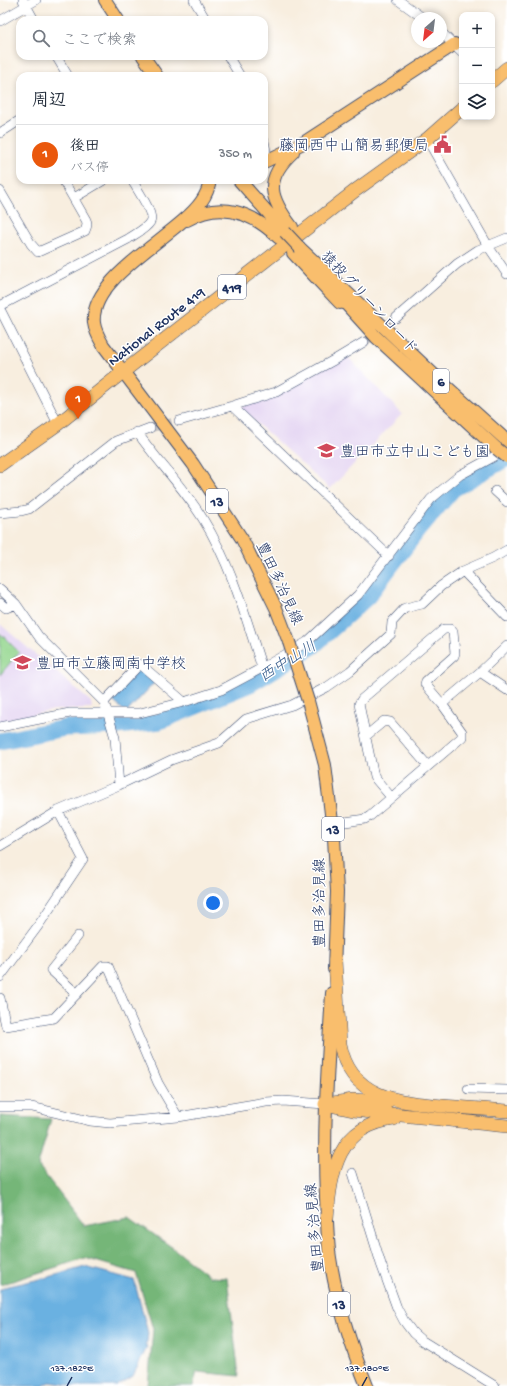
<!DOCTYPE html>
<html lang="ja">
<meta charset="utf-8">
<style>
body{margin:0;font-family:"Gochi Hand","Klee One",sans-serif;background:#f6f6f7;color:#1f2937}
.controls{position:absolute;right:12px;top:12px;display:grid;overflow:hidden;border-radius:8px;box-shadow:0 2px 6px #0003}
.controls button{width:36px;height:36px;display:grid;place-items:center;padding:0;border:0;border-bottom:1px solid #e0e1e3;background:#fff;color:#1f2937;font:20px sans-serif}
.compass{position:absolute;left:411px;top:12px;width:36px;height:36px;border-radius:50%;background:#fff;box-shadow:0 2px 6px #0003;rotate:208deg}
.you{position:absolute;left:213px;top:903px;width:14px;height:14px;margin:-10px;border:3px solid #fff;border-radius:50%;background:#1a73e8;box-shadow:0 0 0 6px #1a73e833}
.badge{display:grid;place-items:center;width:26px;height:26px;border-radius:50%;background:#ea580c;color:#fff;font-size:13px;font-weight:700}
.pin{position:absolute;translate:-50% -33px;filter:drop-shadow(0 1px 2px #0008)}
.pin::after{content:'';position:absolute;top:21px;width:14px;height:12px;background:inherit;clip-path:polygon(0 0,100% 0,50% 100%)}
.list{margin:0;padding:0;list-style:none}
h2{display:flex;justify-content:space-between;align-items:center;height:52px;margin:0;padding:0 16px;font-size:17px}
h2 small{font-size:13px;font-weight:400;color:#747a83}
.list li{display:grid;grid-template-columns:26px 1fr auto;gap:12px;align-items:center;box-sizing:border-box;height:60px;padding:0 16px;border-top:1px solid #e0e1e3}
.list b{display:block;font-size:15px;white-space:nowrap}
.list p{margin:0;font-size:13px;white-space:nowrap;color:#747a83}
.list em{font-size:13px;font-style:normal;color:#747a83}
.icon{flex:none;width:22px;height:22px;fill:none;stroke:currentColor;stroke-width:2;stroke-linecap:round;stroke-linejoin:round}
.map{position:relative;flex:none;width:507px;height:1386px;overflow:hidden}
.search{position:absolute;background:#fff;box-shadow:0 2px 6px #0003;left:16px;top:16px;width:252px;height:44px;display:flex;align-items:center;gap:10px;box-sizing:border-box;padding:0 14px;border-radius:12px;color:#747a83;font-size:15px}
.panel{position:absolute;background:#fff;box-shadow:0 2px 6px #0003;left:16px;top:72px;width:252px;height:112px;border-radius:12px}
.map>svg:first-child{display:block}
</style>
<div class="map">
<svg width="507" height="1386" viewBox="0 0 507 1386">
<rect width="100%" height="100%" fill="#fff"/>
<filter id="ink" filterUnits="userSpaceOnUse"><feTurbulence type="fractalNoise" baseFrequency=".025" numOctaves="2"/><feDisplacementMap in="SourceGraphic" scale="8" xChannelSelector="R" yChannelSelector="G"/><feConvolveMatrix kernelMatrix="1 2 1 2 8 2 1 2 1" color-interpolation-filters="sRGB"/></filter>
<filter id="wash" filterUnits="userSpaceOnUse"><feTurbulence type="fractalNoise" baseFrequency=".012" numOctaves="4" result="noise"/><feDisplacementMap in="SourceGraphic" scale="16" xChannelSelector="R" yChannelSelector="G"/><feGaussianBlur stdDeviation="0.9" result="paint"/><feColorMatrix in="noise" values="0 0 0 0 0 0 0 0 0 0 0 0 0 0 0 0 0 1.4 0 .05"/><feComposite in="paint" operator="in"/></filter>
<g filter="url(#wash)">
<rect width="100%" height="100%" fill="#f8eedf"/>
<path fill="#e3d3f2" d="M347 356 402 414 330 489 240 408Z
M0 624 91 702 92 709 54 710 0 722Z"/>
<path fill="#92d58c" stroke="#568275" d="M0 633 19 652 0 675Z"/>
<path fill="#75b678" stroke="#48726b" d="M0 1116 51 1119 38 1165 84 1226 129 1217 173 1248 210 1277 227 1278 239 1376 197 1372 193 1386H148L153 1329 136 1273 85 1258 0 1285Z"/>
<path fill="#6ab1e1" stroke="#4270a0" d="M139 668 155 682 127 712 124 711 111 699Z
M85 1267 134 1280 148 1333 146 1349 133 1376 117 1386H76L50 1382 43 1386H0V1290L5 1287 49 1277Z"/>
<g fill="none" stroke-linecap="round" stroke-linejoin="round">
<path stroke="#6ab1e1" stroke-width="17" d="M0 741 65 728 118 726 160 721 250 684 313 646 367 597 417 531 453 489 507 458"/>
</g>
</g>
<g filter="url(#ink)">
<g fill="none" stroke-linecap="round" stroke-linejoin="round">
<path stroke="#ccc8c5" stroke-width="9" stroke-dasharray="9 4.5" stroke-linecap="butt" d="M364 342 396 318
M150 428 179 421"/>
<defs>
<path id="minor" d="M23 0 34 20
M194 0 206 20
M398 0 423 18
M0 21 36 0
M441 32 462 53
M56 56 68 76
M228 56 240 76
M0 133 20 120
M427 139 488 246 507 274
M264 141 266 151
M0 191 31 244 38 252 85 231C87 227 88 224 86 220L63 180
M74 198 104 180
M0 306 128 239C135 234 146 229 150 222 155 214 136 188 132 180
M0 309 58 424
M396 318 457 264 478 250 507 238
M232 406 389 556
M179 421 232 406 276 392 334 360 364 342
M137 432C158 462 184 488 203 519 231 564 246 618 262 668
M495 491 507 502
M0 513 21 511 29 509 116 441 150 428
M463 571 507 617
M0 589 16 604 39 637 104 702 108 714 115 738 119 785
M0 603 6 608 16 604
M507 646 480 672 507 690
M104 702 140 664 184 702
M442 704 480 672
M0 727 70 713H140L184 702 221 690 262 668 307 642 358 595 431 499 460 475 506 450
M366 736 384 721 390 722 428 766
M332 824 365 819 370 816 462 737V732L442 704 425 684 426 681 454 656 455 653 453 632 450 629H444L362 699 359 704 374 777 391 797
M0 846 58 811 119 785 171 760 219 743 246 719 292 705 327 687 350 671 391 634 392 622 405 608 422 604 441 586 463 571 493 558 507 550
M0 977 38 926 83 859 58 811
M77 994 51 970 78 936
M0 998 6 1026 54 1018 103 966H108L158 1083 178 1117
M468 1089 507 1090
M0 1107H32L90 1121 110 1123 178 1117 266 1102 283 1101 325 1104
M353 1173 381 1264 397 1308 404 1321 413 1333 421 1340 495 1386"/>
<path id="major" d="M105 0 118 20
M143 56 157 76
M264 162 303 143 455 44
M210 180C209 188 206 195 201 202 177 236 89 277 94 323 95 331 99 338 103 345L193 464 242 539 276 608 289 642
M239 180 285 232
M187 220C221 200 253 213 279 238
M292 227C270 198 263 180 293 152
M300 248 447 387 507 441
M293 253 320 282 340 303
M337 294 376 337 497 449
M308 701 325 765 334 838 337 892 334 969
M332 993C328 1061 323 1129 326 1197 327 1217 327 1238 330 1258 337 1303 350 1344 367 1386"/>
<path id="highway" d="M492 81 507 68
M0 465 58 424 123 372 356 190 427 139 462 108
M335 960 340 1044C350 1098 397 1102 443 1106 464 1108 486 1109 507 1111
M333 1103 353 1100 387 1102
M325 1104 353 1110 507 1126
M327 1218C331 1170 338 1126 394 1119"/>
</defs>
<use href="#minor" stroke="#3c4c71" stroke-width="10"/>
<use href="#major" stroke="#3c4c71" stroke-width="14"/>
<use href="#highway" stroke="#3c4c71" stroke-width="14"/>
<use href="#minor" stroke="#fff" stroke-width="9"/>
<use href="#major" stroke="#f9be6d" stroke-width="12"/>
<use href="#highway" stroke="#f9be6d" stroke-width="13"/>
<defs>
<path id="major-bridge" d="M285 232 300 248
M497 449 507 457
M289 642 308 701"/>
</defs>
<use href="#major-bridge" stroke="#3c4c71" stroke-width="14" stroke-linecap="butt"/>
<use href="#major-bridge" stroke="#f9be6d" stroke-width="12"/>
</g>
</g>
<path fill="none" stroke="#1b2f5e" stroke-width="1.5" d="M67 1386 72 1377M362 1386 367 1377"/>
<defs>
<symbol id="civic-bare" viewBox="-9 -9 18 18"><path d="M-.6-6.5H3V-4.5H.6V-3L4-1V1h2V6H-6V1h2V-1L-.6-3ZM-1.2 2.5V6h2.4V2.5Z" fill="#d1495b" stroke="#fff" stroke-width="2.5" paint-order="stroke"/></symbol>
<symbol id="school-bare" viewBox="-9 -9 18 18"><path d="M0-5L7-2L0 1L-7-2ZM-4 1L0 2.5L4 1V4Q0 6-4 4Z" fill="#d1495b" stroke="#fff" stroke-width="2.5" paint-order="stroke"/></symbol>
</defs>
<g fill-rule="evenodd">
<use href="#civic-bare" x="430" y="132" width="25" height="25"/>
<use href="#school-bare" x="314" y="438" width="25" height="25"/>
<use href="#school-bare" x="10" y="650" width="25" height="25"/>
</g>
<g text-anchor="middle" stroke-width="3" stroke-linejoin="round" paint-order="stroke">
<g fill="#fff" stroke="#5f6d8e" stroke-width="1">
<rect x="218" y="275" width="28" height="24" rx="3"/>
<rect x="433" y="369" width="16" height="24" rx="3"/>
<rect x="206" y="489" width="22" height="24" rx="3"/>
<rect x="322" y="817" width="22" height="24" rx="3"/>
<rect x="328" y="1292" width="22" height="24" rx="3"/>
</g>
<g font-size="14" font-weight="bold" fill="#1b2f5e">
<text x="232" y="292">419</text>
<text x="441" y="386">6</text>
<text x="217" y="506">13</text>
<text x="333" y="834">13</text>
<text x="339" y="1309">13</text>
</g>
<g font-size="15" fill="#1b2f5e" stroke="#fff" text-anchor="start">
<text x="429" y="150" text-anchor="end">藤岡西中山簡易郵便局</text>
<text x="340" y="456">豊田市立中山こども園</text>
<text x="36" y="668">豊田市立藤岡南中学校</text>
</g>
<g font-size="15" fill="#1b2f5e" stroke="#fff">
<text transform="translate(370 302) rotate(47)" y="5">猿投グリーンロード</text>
<text transform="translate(156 326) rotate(-38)" y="5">National Route 419</text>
<text transform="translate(280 583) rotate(65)" y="5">豊田多治見線</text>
<text transform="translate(319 903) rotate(-90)" y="5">豊田多治見線</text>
<text transform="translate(314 1228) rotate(-95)" y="5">豊田多治見線</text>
</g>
<g font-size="16" font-style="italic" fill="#375c8c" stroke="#fff">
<text transform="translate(287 660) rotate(-32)" y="6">西中山川</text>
</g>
</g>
<g font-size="10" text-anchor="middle" fill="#1b2f5e" stroke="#fff" stroke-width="3" stroke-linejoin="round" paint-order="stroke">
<text x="72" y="1371">137.182°E</text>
<text x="367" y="1371">137.180°E</text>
</g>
</svg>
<div class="controls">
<button>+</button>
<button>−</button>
<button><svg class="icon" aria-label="layers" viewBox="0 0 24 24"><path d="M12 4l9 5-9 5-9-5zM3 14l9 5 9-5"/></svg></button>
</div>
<svg class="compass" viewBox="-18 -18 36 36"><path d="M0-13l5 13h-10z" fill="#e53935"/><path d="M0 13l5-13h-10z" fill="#747a83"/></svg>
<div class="you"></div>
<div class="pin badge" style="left:78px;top:419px">1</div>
<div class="search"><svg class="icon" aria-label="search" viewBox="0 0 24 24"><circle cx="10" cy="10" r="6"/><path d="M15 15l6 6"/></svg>ここで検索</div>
<section class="panel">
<h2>周辺<small></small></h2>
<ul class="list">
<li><span class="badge">1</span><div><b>後田</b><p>バス停</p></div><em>350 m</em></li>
</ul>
</section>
</div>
